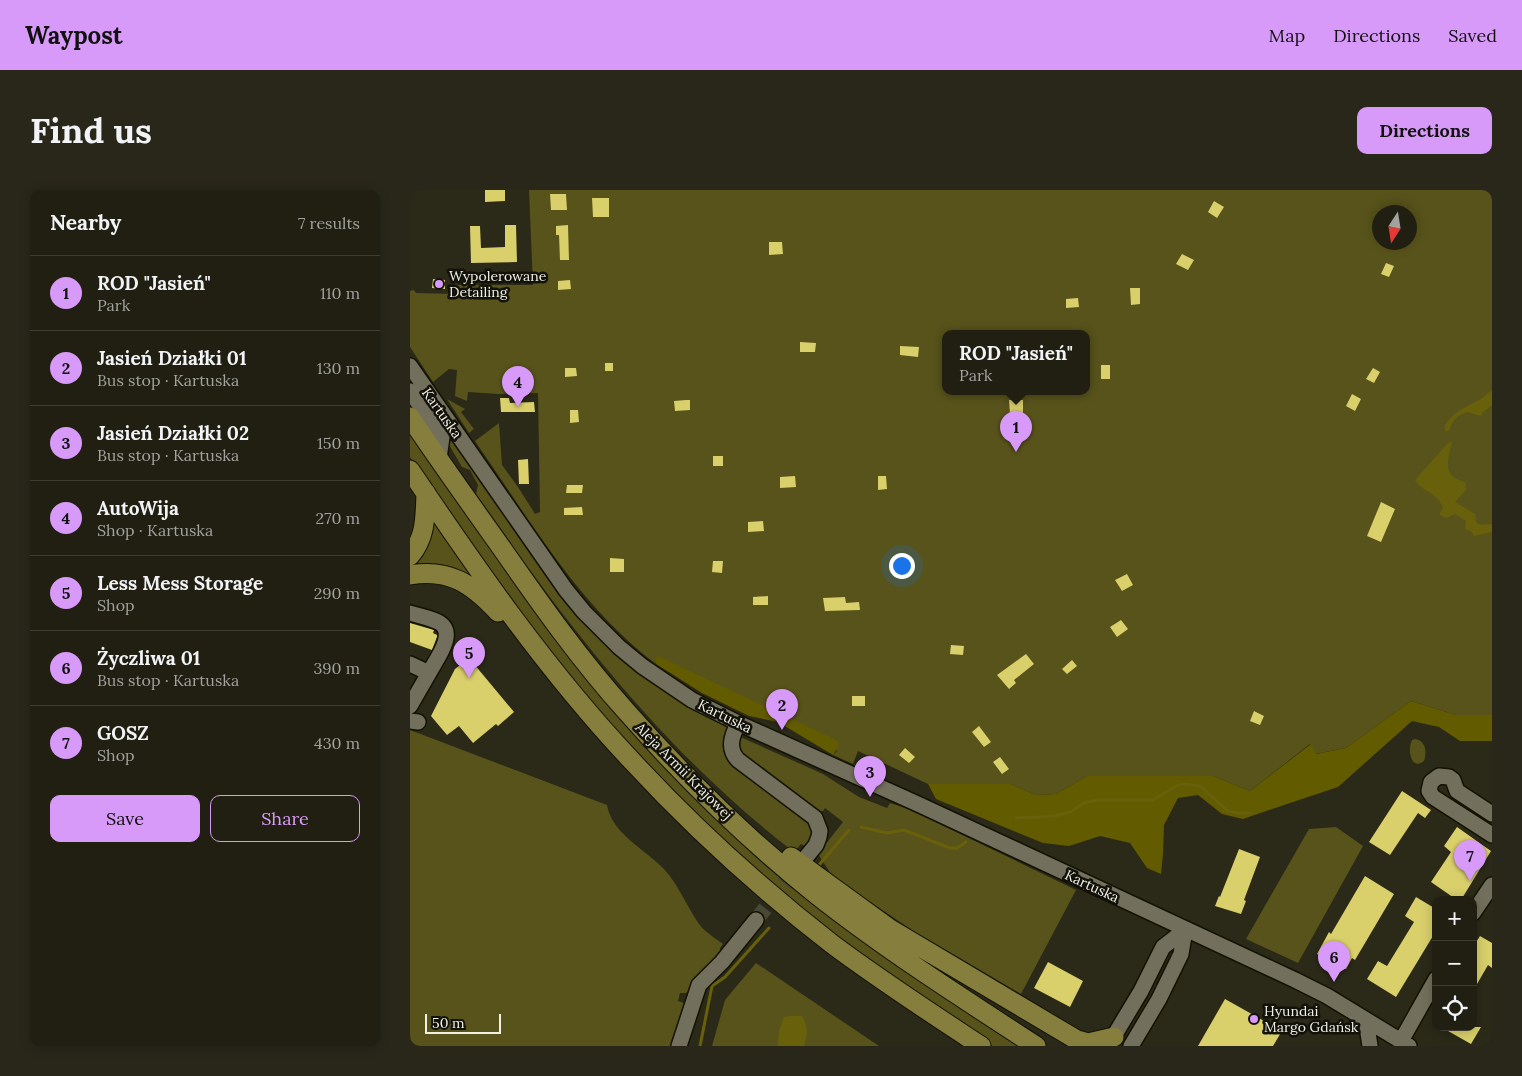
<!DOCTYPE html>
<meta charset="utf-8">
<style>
body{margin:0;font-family:Lora,serif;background:#28271a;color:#f1f3f6}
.controls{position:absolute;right:15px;bottom:15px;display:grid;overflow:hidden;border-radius:10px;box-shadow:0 2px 12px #0003}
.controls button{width:45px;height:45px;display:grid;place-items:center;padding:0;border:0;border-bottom:1px solid #3d3d31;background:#201f11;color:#f1f3f6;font:25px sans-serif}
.compass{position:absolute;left:962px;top:15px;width:45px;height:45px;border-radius:50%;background:#201f11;box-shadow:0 2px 12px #0003;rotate:192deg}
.scale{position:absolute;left:15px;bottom:12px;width:76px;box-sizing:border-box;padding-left:5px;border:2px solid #f1f0e5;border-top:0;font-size:14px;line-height:18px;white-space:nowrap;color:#f1f0e5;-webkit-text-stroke:4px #12110a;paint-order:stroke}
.you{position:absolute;left:491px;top:375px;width:18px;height:18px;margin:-12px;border:4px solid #fff;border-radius:50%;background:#1a73e8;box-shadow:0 0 0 8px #1a73e833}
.badge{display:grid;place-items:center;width:32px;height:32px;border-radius:50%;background:#d89af8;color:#111;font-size:16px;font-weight:700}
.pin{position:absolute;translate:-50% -41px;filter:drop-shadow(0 1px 2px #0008)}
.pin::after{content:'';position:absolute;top:26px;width:18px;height:15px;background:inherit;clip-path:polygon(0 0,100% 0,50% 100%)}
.popup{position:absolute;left:532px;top:140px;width:148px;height:65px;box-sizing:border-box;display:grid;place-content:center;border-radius:10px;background:#201f11;filter:drop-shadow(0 1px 4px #0005);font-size:16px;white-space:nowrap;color:#a2a29f}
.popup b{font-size:19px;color:#f1f3f6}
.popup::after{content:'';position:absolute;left:50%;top:100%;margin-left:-10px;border:10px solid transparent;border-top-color:#201f11}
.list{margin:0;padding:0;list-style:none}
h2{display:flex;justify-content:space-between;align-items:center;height:65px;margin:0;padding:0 20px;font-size:21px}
h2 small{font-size:16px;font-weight:400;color:#a2a29f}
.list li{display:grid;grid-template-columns:32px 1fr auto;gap:15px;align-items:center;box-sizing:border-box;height:75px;padding:0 20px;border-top:1px solid #3d3d31}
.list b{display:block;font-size:19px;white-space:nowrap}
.list p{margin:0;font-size:16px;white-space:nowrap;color:#a2a29f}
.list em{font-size:16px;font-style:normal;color:#a2a29f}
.actions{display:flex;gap:10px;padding:15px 20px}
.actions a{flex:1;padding:11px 0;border:1px solid #d89af8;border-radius:10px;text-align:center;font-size:18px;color:#d89af8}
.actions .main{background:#d89af8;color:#111}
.icon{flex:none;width:28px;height:28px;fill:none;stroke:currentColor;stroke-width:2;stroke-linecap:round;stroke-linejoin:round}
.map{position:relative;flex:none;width:1082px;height:856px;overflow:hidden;border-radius:10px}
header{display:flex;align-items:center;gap:30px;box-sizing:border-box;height:70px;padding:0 25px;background:#d89af8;color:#111}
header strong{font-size:24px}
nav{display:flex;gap:28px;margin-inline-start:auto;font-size:18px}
.intro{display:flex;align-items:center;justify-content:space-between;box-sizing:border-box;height:120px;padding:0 30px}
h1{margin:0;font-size:35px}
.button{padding:12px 22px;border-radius:10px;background:#d89af8;color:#111;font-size:18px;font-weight:700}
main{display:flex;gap:30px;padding:0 30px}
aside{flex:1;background:#201f11;border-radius:10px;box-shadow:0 2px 12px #0003}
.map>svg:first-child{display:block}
</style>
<header>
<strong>Waypost</strong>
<nav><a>Map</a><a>Directions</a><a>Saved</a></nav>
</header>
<div class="intro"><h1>Find us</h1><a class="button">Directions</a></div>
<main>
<aside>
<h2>Nearby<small>7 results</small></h2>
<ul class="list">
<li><span class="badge">1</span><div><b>ROD &quot;Jasień&quot;</b><p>Park</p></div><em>110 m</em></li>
<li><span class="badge">2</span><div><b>Jasień Działki 01</b><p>Bus stop · Kartuska</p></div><em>130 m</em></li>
<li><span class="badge">3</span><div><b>Jasień Działki 02</b><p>Bus stop · Kartuska</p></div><em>150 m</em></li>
<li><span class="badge">4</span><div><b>AutoWija</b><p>Shop · Kartuska</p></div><em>270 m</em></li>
<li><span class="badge">5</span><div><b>Less Mess Storage</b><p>Shop</p></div><em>290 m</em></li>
<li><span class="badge">6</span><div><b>Życzliwa 01</b><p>Bus stop · Kartuska</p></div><em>390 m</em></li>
<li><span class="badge">7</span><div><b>GOSZ</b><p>Shop</p></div><em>430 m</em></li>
</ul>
<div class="actions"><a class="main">Save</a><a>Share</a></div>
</aside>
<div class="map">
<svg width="1082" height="856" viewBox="0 0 1082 856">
<rect width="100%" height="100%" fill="#2b2917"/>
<path fill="#58531b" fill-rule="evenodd" d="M119 0H1082V525H1046L1001 511 936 558 905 564 900 554 840 601 803 586H677L646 604 625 605 601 594H518L448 561 443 574 423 565 427 561 245 470 246 474C169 416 119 329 65 251L89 233 92 275 108 297 125 324 130 322 128 203 88 204 58 202 57 211 45 206 47 180 39 179 23 192 0 157V101L4 100 6 103 45 104V95H123ZM969 22H999V52H969ZM536 143H676V201H536Z
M0 186 168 423 320 536 317 551 399 626 405 648 399 659 391 654 384 662C256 564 157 436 66 304L68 295 60 280 52 277 3 193H0Z
M37 209 55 219 51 222 64 239 59 243Z
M0 238 275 592 612 856H582L504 805 412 737 263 605 199 536 137 459 63 359 0 267Z
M21 325 68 393 0 379V373Z
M0 540 197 615C202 644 235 659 254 679 268 694 277 717 289 734 295 742 305 748 313 754L310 758 312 766 276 803H270L268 811 279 815 264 856H0Z
M328 546 413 584 449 607 477 618 480 613 499 619 666 700 611 804 502 740 423 687 408 664 433 632 415 618 413 621H405L332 567 326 556Z
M1006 549C1016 552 1017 562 1014 571 1001 581 997 560 1002 550Z
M926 637 953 656 888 773 836 749 899 639Z
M346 773 469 856H302L315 810Z"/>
<path fill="#635b00" d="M248 466 428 551V557L423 565 368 532 339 526 292 503 246 474 245 470Z
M1001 511 1046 525H1082V551H1050L1029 537 1002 531 928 597 877 614 833 629 812 624 788 605 768 608 754 635 753 664 751 684 737 678 720 653 690 646 659 656 633 653 526 609 518 594H601L625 605 646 604 677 586H803L840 601 901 554 906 564 936 558Z"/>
<path fill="#68600b" d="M1082 201V215L1073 222 1071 226 1057 222C1047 226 1042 230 1039 241H1035V235C1043 222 1056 217 1069 210 1075 207 1076 203 1082 201Z
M1042 251C1038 270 1031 286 1055 292L1056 300 1045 312 1065 324 1066 332 1070 335 1082 334V342L1064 346 1061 341 1055 339 1056 331 1045 324 1036 328 1030 325V323L1033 318C1026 300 1014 304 1005 290L1038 253Z
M381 826H392C398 836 398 845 394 856H368L369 841 374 827Z"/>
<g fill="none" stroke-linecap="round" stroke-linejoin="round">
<path stroke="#68600b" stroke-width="3" d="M606 628 644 626 660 622 674 613 687 610H743L768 595 775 594 790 596 818 621 826 623H842
M451 637 477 643 494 640 540 658H547L556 652
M409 675 439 640
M290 856 302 796 315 787 359 738"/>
</g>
<path fill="#d9cf6b" d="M75 0H95V11L75 12Z
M140 4H156L157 20H141Z
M182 8H199V27H183Z
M804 11 814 17 807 28 798 22Z
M95 35H106L107 72 61 73 60 36H70L71 58 95 57Z
M158 35 159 70H150L149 45H146V36Z
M359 52H372L373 64 359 65Z
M772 64 784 70 778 80 766 74Z
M976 73 984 76 979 87 971 84Z
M23 89 35 90V99L22 98Z
M160 90 161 99 148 100V91Z
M720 98H730V114L721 115Z
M668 108 669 117 656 118V109Z
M390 152 406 153 405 162H390Z
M490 156 509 157 508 167 490 165Z
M195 173H203V181H195Z
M691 175H700V189H691Z
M155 178H166L167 186 155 187Z
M963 178 970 182 964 193 956 189Z
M942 204 951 209 945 221 936 216Z
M90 208H99L100 213 124 212 125 222H91Z
M276 210H280V220L265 221 264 211Z
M599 210H613V224H600Z
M160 220H168L169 232 160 233Z
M303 266H313V276H303Z
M118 269 119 294H109L108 270Z
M385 286 386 297 370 298V287Z
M468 286H476L477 299 468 300Z
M157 295H173L172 303H156Z
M971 312 985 319 971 352 957 346Z
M172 317 173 325H154V318Z
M353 331 354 341 338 342V332Z
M200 368 214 369V382H200Z
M303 371H313L312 383 302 382Z
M717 384 723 395 712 401 705 390Z
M358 406V415H343V407Z
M435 407 436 413 449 412 450 420 415 421 413 408Z
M711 430 718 439 707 447 700 437Z
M0 433 24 440 23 443 27 445V447L22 460 0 452Z
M541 455 554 456 553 465 540 464Z
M616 464 624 474 604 490 606 493 599 499 587 485Z
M59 468 104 522 88 536 86 534 63 553 49 536 37 545 21 526 45 479Z
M662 470 667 476 657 484 652 479Z
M442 506H455V516H442Z
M844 521 854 526 850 535 840 531Z
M569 536 581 552 574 557 562 542Z
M495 558 505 567 499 573 489 565Z
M590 567 599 579 592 584 583 572Z
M992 601 1021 620 1015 628 1008 623 980 665 959 652Z
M1047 637 1081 661 1051 710H1047L1021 692 1041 662 1034 656Z
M829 659 850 667 834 710 836 711 831 724 805 716 809 706 810 707Z
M955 686 984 704 945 770 942 768 936 779H933L907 764 919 742 921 744Z
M1006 707 1026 719V741L986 807 957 789 968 771 977 776 1004 732 995 726Z
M1070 746 1082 753V778L1078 775 1063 801V757Z
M638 772 673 791 660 817 624 798Z
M815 809 872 841 863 856H788Z
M1031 837H1071L1061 854Z"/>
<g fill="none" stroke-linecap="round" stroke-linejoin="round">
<path stroke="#494736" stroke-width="15" stroke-dasharray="15 8" stroke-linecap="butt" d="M346 730 388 677"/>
<defs>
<path id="minor" d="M0 176 156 400 174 422 209 457 232 476 282 510 328 533 510 615 885 790 917 806 999 856
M0 201 32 247 29 269
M0 423C9 426 22 428 30 433 47 444 25 471 19 483
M0 474 19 483 0 516
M0 531 8 532
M328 533C322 546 317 558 328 570L405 628 410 641 409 647 406 655 397 666
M1082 624 1047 601 1043 590 1039 587 1029 586 1021 592 1019 601 1023 607 1082 645
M1063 723 1082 695
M956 830 960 856
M991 851 1026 789
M269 856 289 795 312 772 346 730
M698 856 731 801 753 757 775 740
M721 856 749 809 771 764 775 740"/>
<path id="major" d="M0 227C30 272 62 316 93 360 132 416 171 471 216 521 274 587 338 650 407 705 477 760 552 808 626 856
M0 280C68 381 138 482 222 571 283 637 351 699 422 754 470 790 521 823 571 856
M0 366C16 347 15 327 16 303
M0 385C39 378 62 394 88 422
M381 667 480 739 677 856
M667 850 678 853 704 847"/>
</defs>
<use href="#minor" stroke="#131203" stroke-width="18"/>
<use href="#major" stroke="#131203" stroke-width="21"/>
<use href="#minor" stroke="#72705c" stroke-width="15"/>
<use href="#major" stroke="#857e3c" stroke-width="19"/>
</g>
<g fill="#d89af8" stroke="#12110a" stroke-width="2">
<circle cx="29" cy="94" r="5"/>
<circle cx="844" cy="829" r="5"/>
</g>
<g text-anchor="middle" stroke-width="5" stroke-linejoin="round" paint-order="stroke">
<g font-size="14" fill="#f1f0e5" stroke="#12110a" text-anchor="start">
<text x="39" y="91">Wypolerowane<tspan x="39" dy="16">Detailing</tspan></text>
<text x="854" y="826">Hyundai<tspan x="854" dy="16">Margo Gdańsk</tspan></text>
</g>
<g font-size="14" fill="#f1f0e5" stroke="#12110a">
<text transform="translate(32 223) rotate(55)" y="5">Kartuska</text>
<text transform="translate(315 526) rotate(26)" y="5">Kartuska</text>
<text transform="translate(274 581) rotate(45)" y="5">Aleja Armii Krajowej</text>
<text transform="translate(682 696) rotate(25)" y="5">Kartuska</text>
</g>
</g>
</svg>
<div class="controls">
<button>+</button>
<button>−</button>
<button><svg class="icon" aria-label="locate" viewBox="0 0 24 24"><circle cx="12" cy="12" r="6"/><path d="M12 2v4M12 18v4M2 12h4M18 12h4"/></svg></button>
</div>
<svg class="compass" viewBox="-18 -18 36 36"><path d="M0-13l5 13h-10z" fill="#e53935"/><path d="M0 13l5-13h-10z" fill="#a2a29f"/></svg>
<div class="scale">50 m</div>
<div class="you"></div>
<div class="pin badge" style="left:606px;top:262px">1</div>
<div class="popup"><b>ROD &quot;Jasień&quot;</b>Park</div>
<div class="pin badge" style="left:372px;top:540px">2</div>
<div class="pin badge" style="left:460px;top:607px">3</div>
<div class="pin badge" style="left:108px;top:217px">4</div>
<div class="pin badge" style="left:59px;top:488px">5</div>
<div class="pin badge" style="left:924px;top:792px">6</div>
<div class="pin badge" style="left:1060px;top:691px">7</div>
</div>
</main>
